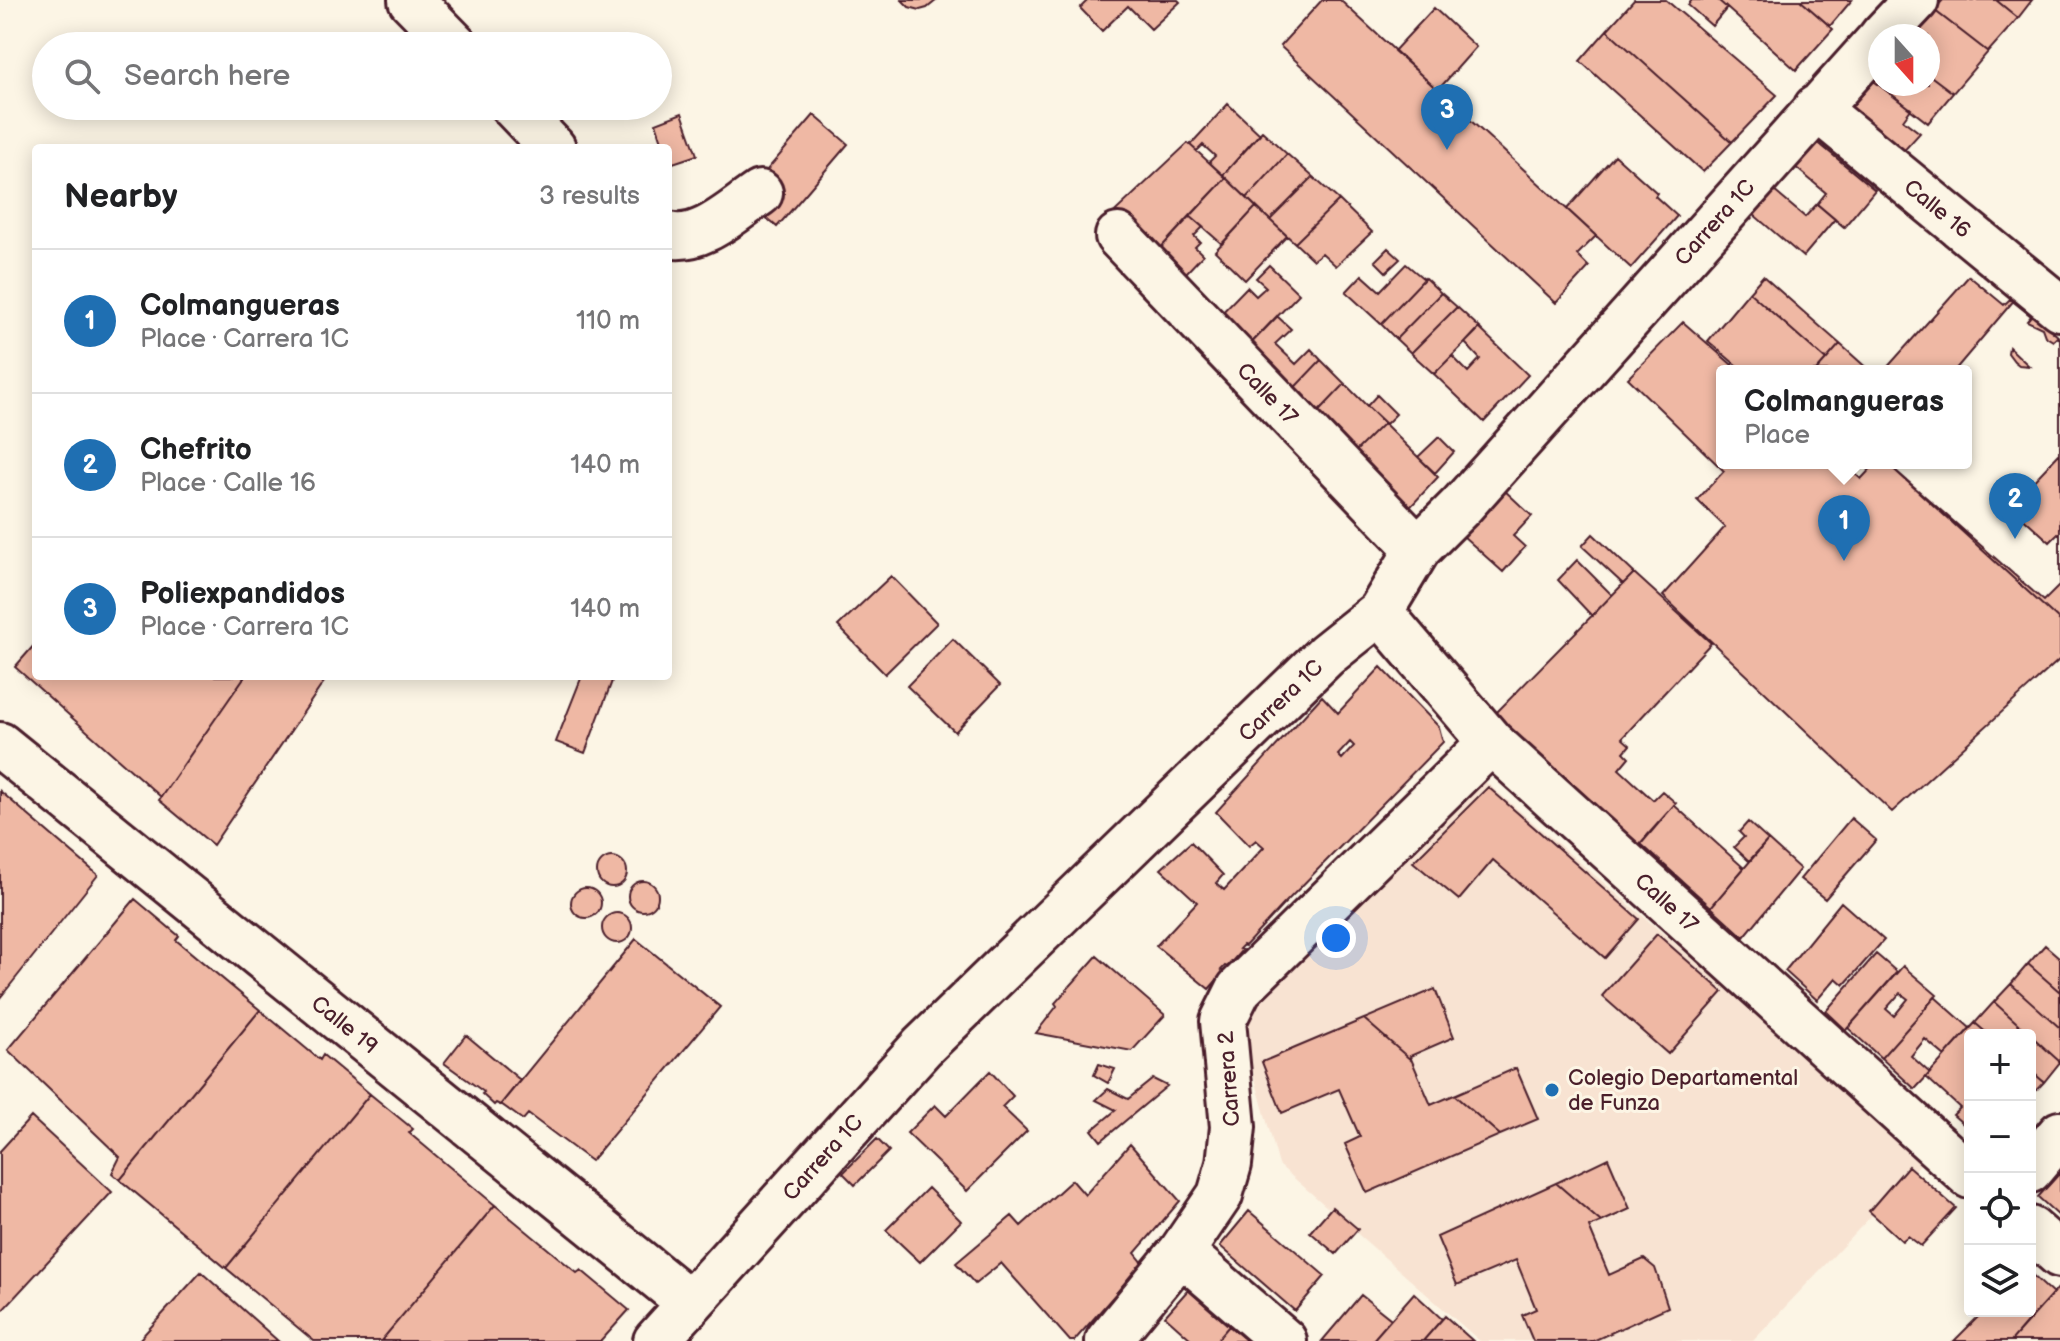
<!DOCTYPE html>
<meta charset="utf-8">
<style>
body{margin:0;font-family:"Balsamiq Sans",sans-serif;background:#f6f6f6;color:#202124}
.controls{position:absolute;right:24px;bottom:24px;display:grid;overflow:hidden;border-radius:8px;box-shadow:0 4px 20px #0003}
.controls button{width:72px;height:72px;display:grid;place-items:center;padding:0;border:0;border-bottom:2px solid #e0e0e0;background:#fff;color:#202124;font:40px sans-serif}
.compass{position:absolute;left:1868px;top:24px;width:72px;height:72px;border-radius:50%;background:#fff;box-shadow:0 4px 20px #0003;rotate:159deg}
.you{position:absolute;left:1336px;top:938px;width:28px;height:28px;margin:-20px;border:6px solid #fff;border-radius:50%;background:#1a73e8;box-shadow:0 0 0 12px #1a73e833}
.badge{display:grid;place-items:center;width:52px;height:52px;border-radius:50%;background:#1f6fb2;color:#fff;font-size:26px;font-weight:700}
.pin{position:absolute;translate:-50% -66px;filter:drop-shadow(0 2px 4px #0008)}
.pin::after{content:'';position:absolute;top:42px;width:28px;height:24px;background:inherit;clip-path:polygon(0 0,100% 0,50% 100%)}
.popup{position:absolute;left:1716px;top:365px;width:256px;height:104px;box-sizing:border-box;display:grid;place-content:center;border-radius:8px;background:#fff;filter:drop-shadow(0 2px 6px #0005);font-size:26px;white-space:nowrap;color:#757577}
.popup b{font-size:30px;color:#202124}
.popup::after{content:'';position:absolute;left:50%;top:100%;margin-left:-16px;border:16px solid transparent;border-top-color:#fff}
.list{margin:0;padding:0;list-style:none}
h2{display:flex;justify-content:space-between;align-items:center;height:104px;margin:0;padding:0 32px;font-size:34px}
h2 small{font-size:26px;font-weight:400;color:#757577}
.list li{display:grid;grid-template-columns:52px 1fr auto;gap:24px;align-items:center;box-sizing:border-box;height:144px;padding:0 32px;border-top:2px solid #e0e0e0}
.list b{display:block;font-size:30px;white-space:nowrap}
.list p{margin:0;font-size:26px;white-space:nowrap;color:#757577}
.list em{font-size:26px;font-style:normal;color:#757577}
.icon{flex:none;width:44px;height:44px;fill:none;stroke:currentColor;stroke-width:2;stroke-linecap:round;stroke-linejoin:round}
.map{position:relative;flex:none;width:2060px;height:1341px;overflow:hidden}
.search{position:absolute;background:#fff;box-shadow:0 4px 20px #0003;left:32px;top:32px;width:640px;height:88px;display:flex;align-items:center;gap:20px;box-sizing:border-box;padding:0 28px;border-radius:44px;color:#757577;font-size:30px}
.panel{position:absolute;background:#fff;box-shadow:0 4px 20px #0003;left:32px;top:144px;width:640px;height:536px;border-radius:8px}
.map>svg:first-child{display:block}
</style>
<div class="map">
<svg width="2060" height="1341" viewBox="0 0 2060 1341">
<rect width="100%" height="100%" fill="#fcf5e5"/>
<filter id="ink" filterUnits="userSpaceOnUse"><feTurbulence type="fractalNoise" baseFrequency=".0125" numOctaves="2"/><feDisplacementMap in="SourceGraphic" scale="16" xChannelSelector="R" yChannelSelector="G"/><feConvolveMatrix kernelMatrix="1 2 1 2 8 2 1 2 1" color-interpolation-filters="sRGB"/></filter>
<g filter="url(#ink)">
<path fill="#f8e3d2" d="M1481 778 1926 1158 1753 1341H1480L1279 1165 1239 1021Z"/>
<path fill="#efb8a4" stroke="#4a1f2b" stroke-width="2" fill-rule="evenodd" d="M902 0H937L927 8 920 10 909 7Z
M1088 0H1178L1180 2 1151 29 1128 6 1102 31 1080 8Z
M1322 0H1340L1596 236 1577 255 1589 267 1556 303 1280 46Z
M1634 0H1666L1777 95 1732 142 1607 30Z
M1692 0H1718L1727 8 1712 26 1688 5Z
M1718 0H1800L1833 29 1796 70Z
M1800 0H1852L1830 26Z
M1943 0H1996L2018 18 1988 52 1934 10Z
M1996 0H2032L2018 18Z
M1434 8 1476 47 1438 90 1394 51Z
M1934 10 1988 52 1953 93 1928 74V36H1912Z
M1607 30 1732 142 1703 172 1580 61Z
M1880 74V84H1928V74L1953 93 1928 123 1874 81Z
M1874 81 1911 109 1903 120 1920 133 1900 155 1846 113Z
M1228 104 1260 134 1223 175 1209 162 1215 156 1203 145 1197 151 1190 145Z
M682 113 697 155 670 164 668 148H664L656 123Z
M814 115 848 144 777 227 743 198Z
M1262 131 1287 154 1247 198 1223 175Z
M1810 136 1875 190 1844 227 1817 204 1826 193 1788 161Z
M1188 143 1226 178 1143 267 1104 222Z
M1287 154 1313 177 1270 220 1247 198Z
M1615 155 1657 193 1655 196 1677 216 1631 268 1567 209Z
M1313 177 1339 200 1295 243 1270 220Z
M1226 178 1256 207 1222 244 1190 216Z
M1767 185 1805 217 1817 204 1835 219 1803 257 1746 208Z
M1339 200 1372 232 1336 266 1322 253 1313 260 1295 243Z
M1256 207 1287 236 1245 280 1215 251Z
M1190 216 1203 227 1194 236 1200 242 1195 247 1203 255 1169 291 1144 266Z
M1388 248 1400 259 1386 272 1375 261Z
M1406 264 1424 279 1381 324 1346 292 1362 275 1380 291Z
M1269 265 1299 294 1240 355 1210 325 1247 287 1256 296 1266 287 1256 278Z
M1763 276 1840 344 1826 360 1749 292Z
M1969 276 2004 305 2010 299 2031 316 2027 321 2042 328 2045 336 2053 341 2057 337 2060 339V453L2010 506 2050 542 2060 532V585L2044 601 1887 463H1966V371H1884ZM2009 347 2029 366 2019 365 2014 361 2008 353Z
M1425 278 1441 293 1396 339 1381 324Z
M1749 292 1826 360 1816 371H1743L1708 341Z
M1441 293 1457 307 1411 353 1396 339Z
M2015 299 2060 338V621L1887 463H1966V371H1954Z
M1457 307 1480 328 1434 374 1411 353Z
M1277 316 1291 329 1275 344 1296 364 1311 349 1321 360 1280 403 1235 360Z
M1683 322 1739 371H1722V463H1843L1861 479 1876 463H1887L2060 621V659L1892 812 1663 596 1725 527 1697 500 1724 471 1628 378Z
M1479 328 1528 375 1484 422 1434 374 1452 356 1468 372 1480 359 1465 343Z
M1840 344 1870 371H1816Z
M1321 360 1345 384 1304 427 1280 403Z
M1345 384 1384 423 1355 452 1307 424Z
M1377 395 1396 414 1386 424 1367 406Z
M1384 423 1438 477 1402 516 1355 452Z
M1439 437 1454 452 1435 473 1418 457Z
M1503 489 1532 516 1513 536 1525 547 1503 572 1463 536Z
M1593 534 1634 573 1623 584 1582 546Z
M1577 560 1612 595 1592 616 1558 580Z
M1634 573 1711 643 1622 738 1630 745 1624 752 1629 757 1619 769 1653 800 1662 791 1676 803 1637 847 1574 791 1577 788 1494 715Z
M891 576 937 623 885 674 838 626Z
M953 639 1000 685 955 732 907 686Z
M36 643V676H245L161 797 15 667Z
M1381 667 1439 727 1443 742 1283 905 1245 946 1243 945 1239 949 1242 950 1227 967 1225 966 1221 970 1224 972 1209 989 1156 946 1197 902 1161 869 1191 842 1223 875 1216 883 1224 890 1264 847 1256 840 1249 846 1216 812 1322 696 1338 713ZM1350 742 1354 746 1342 759 1338 755Z
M245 676H328L213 845 159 800Z
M582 676H598L612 681 585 753 556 742Z
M1488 787 1639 919 1605 958 1493 860 1459 900 1413 862Z
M0 791 98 875 0 998Z
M1674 805 1744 868 1711 907 1641 844Z
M1851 818 1876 840 1825 899 1800 879Z
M1748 822 1768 840 1749 861 1734 847 1744 837 1739 832Z
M1768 840 1800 869 1744 937 1711 907Z
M597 872a15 15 0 1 1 30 0a15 15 0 1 1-30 0Z
M628 896a15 15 0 1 1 30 0a15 15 0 1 1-30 0Z
M571 903a15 15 0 1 1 30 0a15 15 0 1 1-30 0Z
M135 899 179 936 176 940 260 1010 120 1180 112 1173 120 1157 8 1050Z
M1841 902 1884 940 1844 985 1836 978 1817 1000 1785 971Z
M602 928a15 15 0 1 1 30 0a15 15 0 1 1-30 0Z
M1657 934 1723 992 1668 1054 1602 996Z
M636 939 720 1007 591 1161 528 1114 523 1120 501 1104Z
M2045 945 2060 958V992L2028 964Z
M1876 954 1897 972 1846 1030 1826 1011Z
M1097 956 1165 1015 1132 1051 1036 1033 1057 1006 1055 1003Z
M2028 964 2060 992V1028L2011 984Z
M1903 966 1937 995 1881 1058 1848 1028ZM1900 993 1908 999 1894 1016 1886 1009Z
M2011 984 2060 1028V1062L1994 1002Z
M1435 989 1454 1037 1410 1056 1412 1061 1364 1019Z
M1935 997 1970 1028 1945 1056 1925 1039 1911 1056 1930 1073 1915 1089 1881 1058Z
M1994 1002 2060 1062 2044 1082 2030 1070V1035H1989L1975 1023Z
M260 1010 320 1060 323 1055 370 1094 226 1268 120 1180Z
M1364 1019 1412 1061 1431 1105 1454 1095 1500 1135 1367 1193 1345 1144 1360 1137 1339 1089 1282 1113 1262 1062Z
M1975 1023 1989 1035H1970V1130L1953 1115 1960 1108 1926 1077Z
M466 1035 520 1080 500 1105 496 1103 494 1105 482 1094 484 1092 444 1063Z
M1099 1064 1115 1069 1108 1083 1094 1075Z
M1516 1068 1538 1119 1500 1135 1454 1095Z
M2030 1070 2044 1082 2030 1097Z
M990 1071 1013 1096 1002 1107 1027 1131 967 1191 907 1133 935 1105 946 1116Z
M1153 1079 1167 1086 1101 1141 1092 1130 1116 1110 1096 1100 1108 1089 1128 1099Z
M370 1094 413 1129 409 1133 495 1205 381 1341H314L226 1268Z
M31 1117 112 1192 0 1313V1151Z
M877 1139 889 1151 855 1185 843 1173Z
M1130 1144 1180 1201 1135 1253 1143 1263 1074 1341H1070L1001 1263 975 1284 956 1263 1012 1216 1021 1226 1072 1180 1085 1195Z
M1608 1158 1630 1209 1601 1222 1556 1183Z
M1908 1166 1956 1208 1921 1246 1908 1236 1902 1241 1869 1211Z
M2060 1173V1217L2038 1197Z
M1556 1183 1601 1222 1589 1227 1609 1275 1644 1259 1655 1268 1668 1307 1593 1341H1533L1522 1315 1536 1309 1516 1260 1457 1285 1437 1237Z
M928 1188 961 1221 920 1262 886 1230Z
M495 1205 577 1273 581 1270 629 1310 601 1341H381Z
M1332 1207 1358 1229 1336 1254 1310 1232Z
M1249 1211 1325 1276 1295 1311 1220 1246Z
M201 1272 278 1341H138Z
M2030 1273 2053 1294 2011 1341H1954L1984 1311H2030Z
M2060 1286V1341H2011L2030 1319Z
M1188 1290 1229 1326 1216 1341H1193L1165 1316Z
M1414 1293 1442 1319 1423 1341H1372Z
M1361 1295 1391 1319 1372 1341H1322Z
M1445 1316 1473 1341H1423Z
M1229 1326 1247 1341H1216Z"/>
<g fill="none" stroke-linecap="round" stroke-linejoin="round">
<defs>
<path id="minor" d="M411 0 456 46
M1882 36 1916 0
M513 106 553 148
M1816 108 2060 308
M668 235C701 243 734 210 760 193
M1118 236 1418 549
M1380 612 1491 742 1970 1176
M0 745 690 1303
M2030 1170 2060 1134
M2030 1229 2060 1255
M1181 1252 1284 1341
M656 1341 922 1047 1326 655 1380 612 1418 549 1462 505 1880 39
M1108 1341 1181 1252 1220 1195 1229 1164 1233 1127 1223 1021 1239 989 1491 742"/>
</defs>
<use href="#minor" stroke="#4a1f2b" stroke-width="50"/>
<use href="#minor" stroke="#fcf5e5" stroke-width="44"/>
</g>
</g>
<circle fill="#1f6fb2" stroke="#fcf5e5" stroke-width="3" cx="1552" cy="1090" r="8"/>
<g text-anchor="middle" stroke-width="6" stroke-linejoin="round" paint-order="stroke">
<g font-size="22" fill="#4a1f2b" stroke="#fcf5e5">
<text transform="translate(1938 208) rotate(39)" y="8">Calle 16</text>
<text transform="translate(1714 222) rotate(-48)" y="8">Carrera 1C</text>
<text transform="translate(1268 393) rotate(46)" y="8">Calle 17</text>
<text transform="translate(1280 700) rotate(-44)" y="8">Carrera 1C</text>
<text transform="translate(1667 902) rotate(42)" y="8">Calle 17</text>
<text transform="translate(345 1024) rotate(39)" y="8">Calle 19</text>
<text transform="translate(1228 1079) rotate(-94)" y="8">Carrera 2</text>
<text transform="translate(822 1157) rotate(-48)" y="8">Carrera 1C</text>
</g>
<g font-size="22" fill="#4a1f2b" stroke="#fcf5e5" text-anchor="start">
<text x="1568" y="1085">Colegio Departamental<tspan x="1568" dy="25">de Funza</tspan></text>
</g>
</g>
</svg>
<div class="controls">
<button>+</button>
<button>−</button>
<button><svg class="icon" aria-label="locate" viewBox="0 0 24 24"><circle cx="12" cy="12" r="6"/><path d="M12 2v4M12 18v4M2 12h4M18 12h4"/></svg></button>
<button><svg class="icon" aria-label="layers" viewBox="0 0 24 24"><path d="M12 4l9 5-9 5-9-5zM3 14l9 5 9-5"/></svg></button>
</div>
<svg class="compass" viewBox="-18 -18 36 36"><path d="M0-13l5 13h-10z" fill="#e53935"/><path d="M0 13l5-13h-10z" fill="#757577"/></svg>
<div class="you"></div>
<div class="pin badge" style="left:1844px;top:561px">1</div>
<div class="popup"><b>Colmangueras</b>Place</div>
<div class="pin badge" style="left:2015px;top:539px">2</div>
<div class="pin badge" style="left:1447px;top:150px">3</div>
<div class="search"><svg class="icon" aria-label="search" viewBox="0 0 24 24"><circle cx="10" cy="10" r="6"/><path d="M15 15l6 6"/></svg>Search here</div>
<section class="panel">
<h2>Nearby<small>3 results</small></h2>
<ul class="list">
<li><span class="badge">1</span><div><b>Colmangueras</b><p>Place · Carrera 1C</p></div><em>110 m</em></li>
<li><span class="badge">2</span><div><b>Chefrito</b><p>Place · Calle 16</p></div><em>140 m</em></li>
<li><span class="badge">3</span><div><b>Poliexpandidos</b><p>Place · Carrera 1C</p></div><em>140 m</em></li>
</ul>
</section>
</div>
